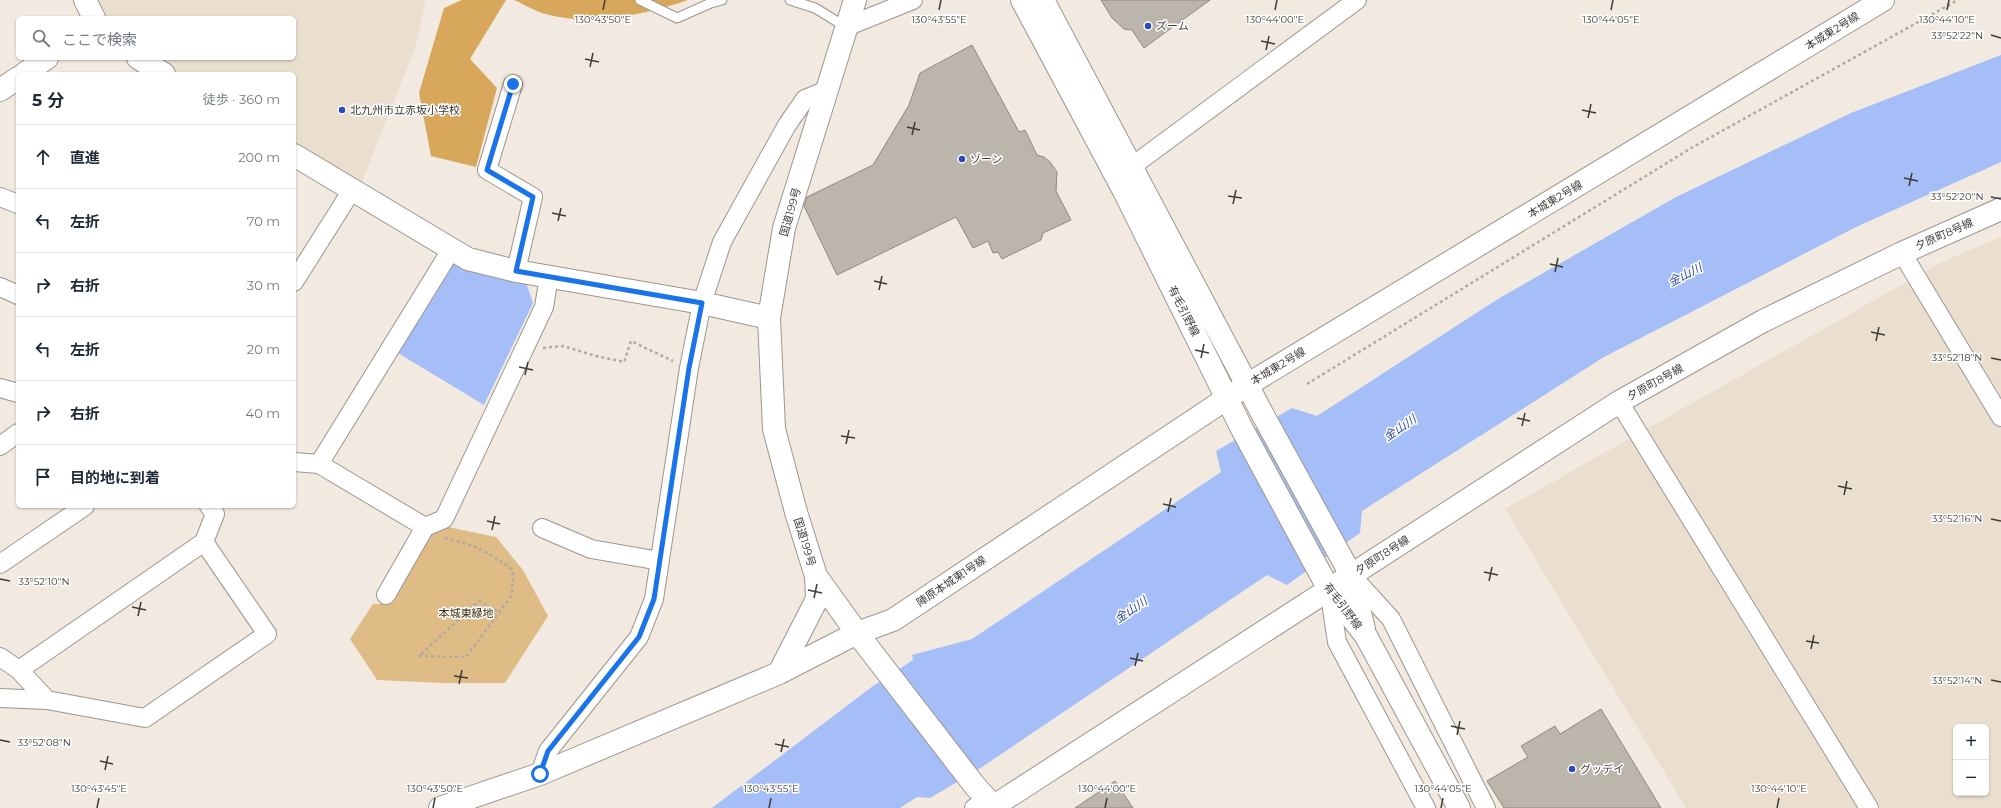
<!DOCTYPE html>
<html lang="ja">
<meta charset="utf-8">
<style>
body{margin:0;font-family:Montserrat,"Noto Sans JP",sans-serif;background:#f2f2f3;color:#1f2937}
.controls{position:absolute;right:12px;bottom:12px;display:grid;overflow:hidden;border-radius:6px;box-shadow:0 1px 3px #0004}
.controls button{width:36px;height:36px;display:grid;place-items:center;padding:0;border:0;border-bottom:1px solid #e0e1e3;background:#fff;color:#1f2937;font:20px sans-serif}
.stop{position:absolute;width:12px;height:12px;margin:-9px;border:3px solid #1a73e8;border-radius:50%;background:#fff}
.stop.end{background:#1a73e8;border-color:#fff;box-shadow:0 1px 4px #0008}
.list{margin:0;padding:0;list-style:none}
h2{display:flex;justify-content:space-between;align-items:center;height:52px;margin:0;padding:0 16px;font-size:17px}
h2 small{font-size:13px;font-weight:400;color:#747a83}
.list li{display:grid;grid-template-columns:26px 1fr auto;gap:12px;align-items:center;box-sizing:border-box;height:64px;padding:0 16px;border-top:1px solid #e0e1e3}
.list b{display:block;font-size:15px;white-space:nowrap}
.list em{font-size:13px;font-style:normal;color:#747a83}
.icon{flex:none;width:22px;height:22px;fill:none;stroke:currentColor;stroke-width:2;stroke-linecap:round;stroke-linejoin:round}
.map{position:relative;flex:none;width:2001px;height:808px;overflow:hidden}
.search{position:absolute;background:#fff;box-shadow:0 1px 3px #0004;left:16px;top:16px;width:280px;height:44px;display:flex;align-items:center;gap:10px;box-sizing:border-box;padding:0 14px;border-radius:6px;color:#747a83;font-size:15px}
.panel{position:absolute;background:#fff;box-shadow:0 1px 3px #0004;left:16px;top:72px;width:280px;height:436px;border-radius:6px}
.map>svg:first-child{display:block}
</style>
<div class="map">
<svg width="2001" height="808" viewBox="0 0 2001 808">
<rect width="100%" height="100%" fill="#f2eae0"/>
<path fill="#eadfce" fill-rule="evenodd" d="M95 0H426L415 48 362 182 294 147V74H175L151 58H294V18H105Z
M2001 237V808H1686L1505 509 1942 262ZM1956 727H1986V793H1956Z"/>
<path fill="#dfbb86" d="M443 526 496 537 523 570 548 616 505 683H442L377 680 350 639 373 604H391L431 531Z"/>
<path fill="#d7a75b" d="M462 0H506L470 59 497 88 476 167 431 156 419 93 444 8Z
M514 0H688C645 15 588 27 542 13 533 10 523 4 514 0Z"/>
<path fill="#a5bef8" d="M2001 55V162L1856 227 1604 357 1362 511 1360 533 1287 585 1267 575 979 769 930 798 917 797 900 808H712L873 686 913 660 912 655 972 639 1221 472 1216 451 1292 408 1317 416 1498 299 1676 197 1851 113Z
M455 262 526 282 533 303 484 405 398 353Z"/>
<path fill="#bcb5ab" stroke="#908980" d="M1101 0H1210L1144 48 1132 30 1124 29 1112 18Z
M972 45 1019 132 1025 130 1037 155 1044 157 1050 162 1057 172 1056 191 1071 220 1043 233 1041 240 1002 259 998 252 993 253 988 241 973 248 956 217 837 275 804 206 807 197 873 165 909 105 920 73Z
M1601 709 1661 808H1504L1487 781 1528 757 1521 746 1555 726 1560 734Z
M1115 781 1133 808H1075Z"/>
<g fill="none" stroke-linecap="round" stroke-linejoin="round">
<defs>
<path id="lane" d="M640 0 677 18 711 3 722 0
M790 0 815 8 846 27"/>
<path id="street" d="M846 27 913 0
M513 84 487 170 533 197 516 271
M1131 167 1357 0
M0 197 18 204
M1902 253 2001 417
M294 282 352 190
M0 287 18 295
M0 388 18 393
M1619 402 1869 808
M0 446 18 433
M294 462 319 464 451 250
M319 464 425 527 444 519 544 307 549 277
M542 528 591 549 660 561
M204 542 215 514 209 506
M0 564 85 506
M1351 575 1391 619 1486 808
M1329 589 1337 642 1426 808
M386 595 425 527
M0 657 19 670 47 700
M0 698 47 700 145 718 267 634 204 542 19 670
M540 774 548 751 639 637 654 599 689 368 702 303 722 242 787 125 805 99 827 90
M974 808 988 799"/>
<path id="secondary" d="M85 0 94 18
M138 58 164 74
M24 74 47 58
M0 90 18 78
M294 155 468 259 516 271 702 303 769 318
M994 806 1619 402 1763 321 1902 253 2001 209
M995 808 975 786 857 633 893 620 1247 385 1883 0"/>
<path id="primary" d="M1022 0 1124 191 1242 429 1320 573 1329 589 1366 636 1459 808
M1043 0 1263 415 1351 575 1364 629"/>
<path id="highway" d="M779 673 817 599 816 576
M440 808 540 774 779 673 857 633 816 576 796 512 774 429 769 318 784 228 855 0"/>
</defs>
<use href="#lane" stroke="#9d968d" stroke-width="11"/>
<use href="#street" stroke="#9d968d" stroke-width="20"/>
<use href="#secondary" stroke="#9d968d" stroke-width="24"/>
<use href="#primary" stroke="#9d968d" stroke-width="24"/>
<use href="#highway" stroke="#9d968d" stroke-width="24"/>
<path stroke="#b0aaa2" stroke-width="2.5" stroke-dasharray="3 3" stroke-linecap="butt" d="M543 348 563 346 596 356 624 362 631 341 673 361
M1307 384 1693 147 1958 0
M445 538C475 544 489 553 513 570L512 595 466 657 419 656 479 601 499 612"/>
<use href="#lane" stroke="#fff" stroke-width="9"/>
<use href="#street" stroke="#fff" stroke-width="18"/>
<use href="#secondary" stroke="#fff" stroke-width="22"/>
<use href="#primary" stroke="#fff" stroke-width="22"/>
<use href="#highway" stroke="#fff" stroke-width="22"/>
</g>
<g fill="none" stroke-linecap="round" stroke-linejoin="round">
<path stroke="#1a73e8" stroke-width="5" d="M513 84 487 170 533 197 516 271 702 303 689 368 654 599 639 637 548 751 540 774"/>
</g>
<path fill="none" stroke="#3f3c38" stroke-width="1.5" d="M603 10 605 0M939 10 941 0M1275 10 1277 0M1611 10 1613 0M1947 10 1949 0M1991 35 2001 38M1261 41 1275 44M1266 50 1269 36M585 59 599 62M590 67 593 53M1582 110 1596 113M1588 118 1591 104M907 127 920 130M912 135 915 122M1904 178 1918 181M1909 186 1912 173M1228 196 1242 198M1991 197 2001 199M1233 204 1236 190M552 213 566 216M558 221 561 208M1550 264 1563 267M1555 272 1558 258M874 281 887 284M879 290 882 276M1871 332 1885 335M1876 341 1879 327M1195 350 1209 353M1201 358 1204 344M1991 358 2001 360M519 367 533 370M525 375 528 362M1517 418 1530 421M1522 426 1525 413M841 436 855 438M846 444 849 430M1838 486 1852 489M1844 495 1847 481M1163 504 1176 507M1168 512 1171 498M1991 519 2001 521M487 521 500 524M492 530 495 516M1484 572 1498 575M0 579 10 581M1489 581 1492 567M808 590 822 593M814 598 817 584M132 607 146 610M138 616 141 602M1806 641 1819 643M1811 649 1814 635M1130 658 1143 661M1135 666 1138 653M454 676 468 678M1991 680 2001 682M459 684 462 670M1451 726 1465 729M1457 735 1460 721M0 740 10 742M775 744 789 747M781 752 784 739M100 761 113 764M105 770 108 756M97 808 99 798M433 808 435 798M769 808 771 798M1105 808 1107 798M1441 808 1443 798M1777 808 1779 798"/>
<g fill="#2a4bbb" stroke="#fff" stroke-width="1.5">
<circle cx="1148" cy="26" r="4"/>
<circle cx="342" cy="110" r="4"/>
<circle cx="962" cy="159" r="4"/>
<circle cx="1572" cy="769" r="4"/>
</g>
<g text-anchor="middle" stroke-width="3" stroke-linejoin="round" paint-order="stroke">
<g font-size="11" fill="#3f3c38" stroke="#fff" text-anchor="start">
<text x="1156" y="30">ズーム</text>
<text x="350" y="114">北九州市立赤坂小学校</text>
<text x="970" y="163">ゾーン</text>
<text x="1580" y="773">グッデイ</text>
</g>
<g font-size="11" fill="#3f3c38" stroke="#fff">
<text transform="translate(1832 31) rotate(-32)" y="4">本城東2号線</text>
<text transform="translate(1555 199) rotate(-31)" y="4">本城東2号線</text>
<text transform="translate(790 212) rotate(-74)" y="4">国道199号</text>
<text transform="translate(1944 234) rotate(-24)" y="4">夕原町8号線</text>
<text transform="translate(1184 311) rotate(63)" y="4">有毛引野線</text>
<text transform="translate(1278 366) rotate(-31)" y="4">本城東2号線</text>
<text transform="translate(1655 382) rotate(-29)" y="4">夕原町8号線</text>
<text transform="translate(805 542) rotate(73)" y="4">国道199号</text>
<text transform="translate(1382 555) rotate(-33)" y="4">夕原町8号線</text>
<text transform="translate(951 581) rotate(-34)" y="4">陣原本城東1号線</text>
<text transform="translate(1343 606) rotate(53)" y="4">有毛引野線</text>
</g>
<g font-size="11" fill="#3b2705" stroke="#fff">
<text x="466" y="617">本城東緑地</text>
</g>
<g font-size="12" font-style="italic" fill="#304c9f" stroke="#fff">
<text transform="translate(1685 275) rotate(-27)" y="4">金山川</text>
<text transform="translate(1400 428) rotate(-34)" y="4">金山川</text>
<text transform="translate(1131 610) rotate(-34)" y="4">金山川</text>
</g>
</g>
<g font-size="10" text-anchor="middle" fill="#3f3c38" stroke="#fff" stroke-width="3" stroke-linejoin="round" paint-order="stroke">
<text x="603" y="23">130°43'50"E</text>
<text x="939" y="23">130°43'55"E</text>
<text x="1275" y="23">130°44'00"E</text>
<text x="1611" y="23">130°44'05"E</text>
<text x="1947" y="23">130°44'10"E</text>
<text x="1957" y="39">33°52'22"N</text>
<text x="1957" y="200">33°52'20"N</text>
<text x="1957" y="361">33°52'18"N</text>
<text x="1957" y="522">33°52'16"N</text>
<text x="44" y="585">33°52'10"N</text>
<text x="1957" y="684">33°52'14"N</text>
<text x="44" y="746">33°52'08"N</text>
<text x="99" y="792">130°43'45"E</text>
<text x="435" y="792">130°43'50"E</text>
<text x="771" y="792">130°43'55"E</text>
<text x="1107" y="792">130°44'00"E</text>
<text x="1443" y="792">130°44'05"E</text>
<text x="1779" y="792">130°44'10"E</text>
</g>
</svg>
<div class="controls">
<button>+</button>
<button>−</button>
</div>
<div class="stop" style="left:540px;top:774px"></div>
<div class="stop end" style="left:513px;top:84px"></div>
<div class="search"><svg class="icon" aria-label="search" viewBox="0 0 24 24"><circle cx="10" cy="10" r="6"/><path d="M15 15l6 6"/></svg>ここで検索</div>
<section class="panel">
<h2>5 分<small>徒歩 · 360 m</small></h2>
<ul class="list">
<li><svg class="icon" aria-label="ahead" viewBox="0 0 24 24"><path d="M12 20V5M6 11l6-6 6 6"/></svg><div><b>直進</b></div><em>200 m</em></li>
<li><svg class="icon" aria-label="left" viewBox="0 0 24 24"><path d="M17 20v-9H6M10 6l-5 5 5 5"/></svg><div><b>左折</b></div><em>70 m</em></li>
<li><svg class="icon" aria-label="right" viewBox="0 0 24 24"><path d="M7 20v-9h11M14 6l5 5-5 5"/></svg><div><b>右折</b></div><em>30 m</em></li>
<li><svg class="icon" aria-label="left" viewBox="0 0 24 24"><path d="M17 20v-9H6M10 6l-5 5 5 5"/></svg><div><b>左折</b></div><em>20 m</em></li>
<li><svg class="icon" aria-label="right" viewBox="0 0 24 24"><path d="M7 20v-9h11M14 6l5 5-5 5"/></svg><div><b>右折</b></div><em>40 m</em></li>
<li><svg class="icon" aria-label="arrive" viewBox="0 0 24 24"><path d="M6 21V4h12l-3 4 3 4H6"/></svg><div><b>目的地に到着</b></div></li>
</ul>
</section>
</div>
